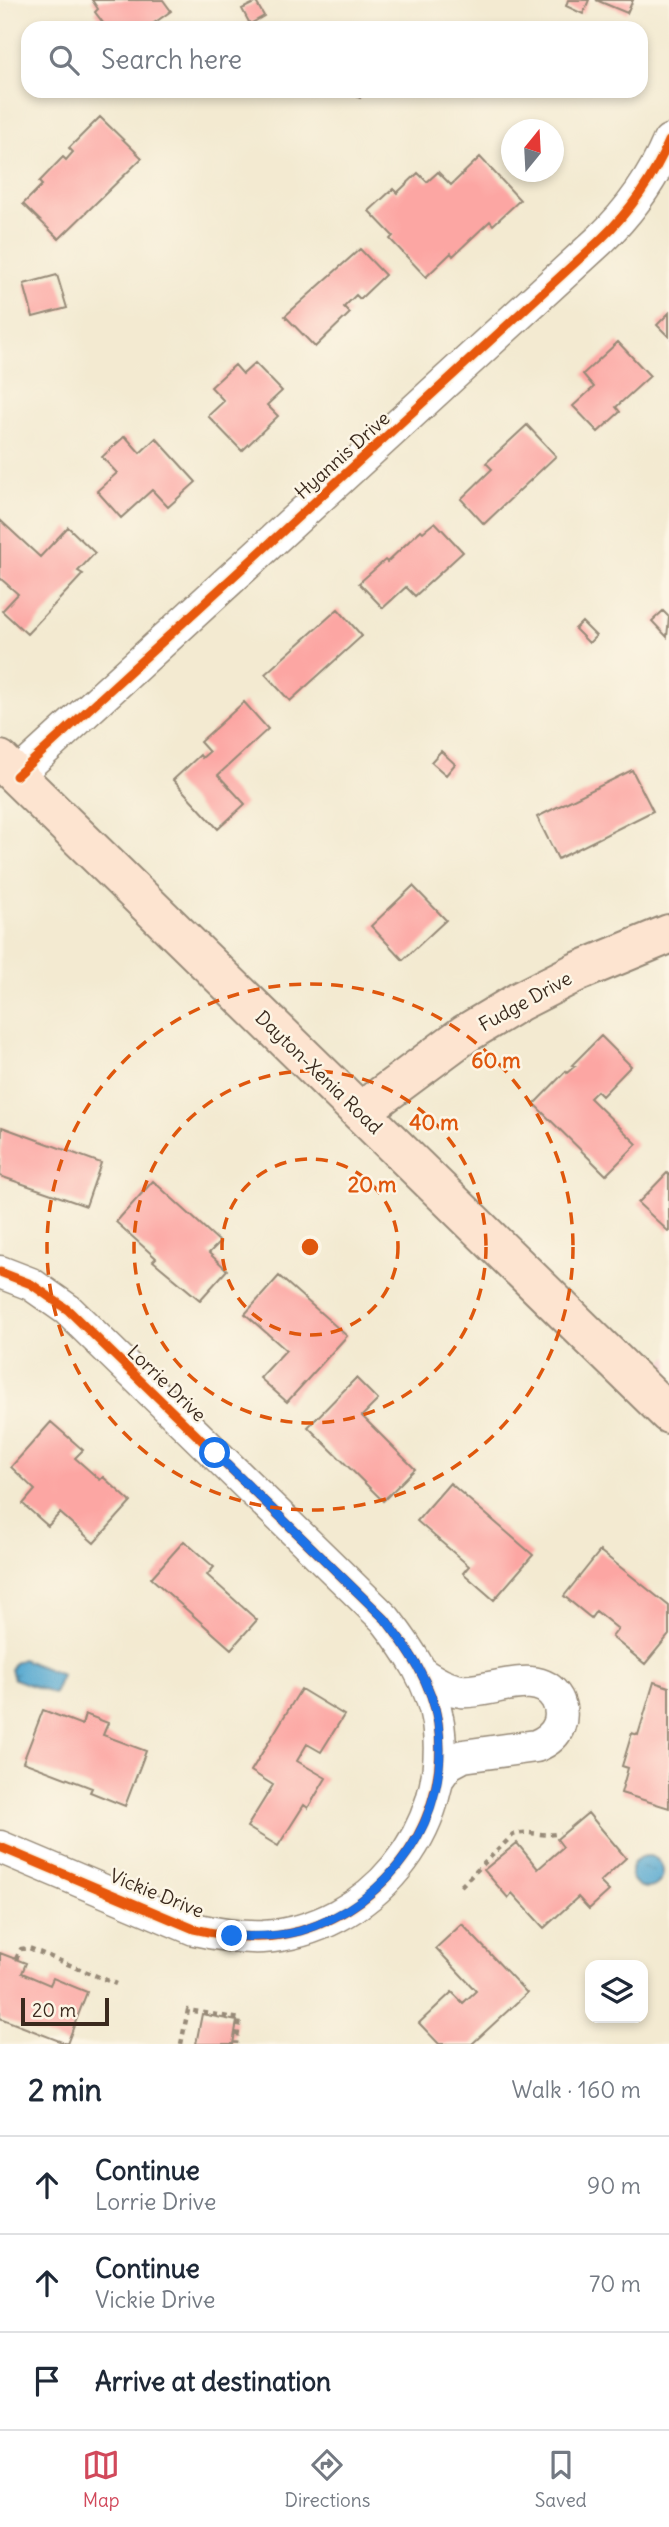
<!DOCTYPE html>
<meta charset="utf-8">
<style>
body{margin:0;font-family:Delius,sans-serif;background:#f2f2f3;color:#1f2937}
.controls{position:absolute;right:21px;bottom:21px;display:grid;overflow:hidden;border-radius:14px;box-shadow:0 4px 10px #0003}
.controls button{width:63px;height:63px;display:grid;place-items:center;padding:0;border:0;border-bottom:2px solid #e0e1e3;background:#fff;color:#1f2937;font:35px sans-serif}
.compass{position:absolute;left:501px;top:119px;width:63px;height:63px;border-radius:50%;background:#fff;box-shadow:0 4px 10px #0003;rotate:18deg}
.scale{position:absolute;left:21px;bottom:18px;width:88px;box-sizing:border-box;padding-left:7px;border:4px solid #3b2a1e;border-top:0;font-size:19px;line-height:24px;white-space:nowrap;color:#3b2a1e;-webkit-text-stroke:5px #fcf5e5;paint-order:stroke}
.stop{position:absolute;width:21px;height:21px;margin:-16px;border:5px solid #1a73e8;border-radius:50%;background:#fff}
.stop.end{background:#1a73e8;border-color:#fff;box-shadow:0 2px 7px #0008}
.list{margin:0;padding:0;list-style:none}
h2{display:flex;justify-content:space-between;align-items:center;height:91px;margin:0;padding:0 28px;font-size:30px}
h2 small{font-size:23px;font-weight:400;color:#747a83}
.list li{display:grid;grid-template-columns:46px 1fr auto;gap:21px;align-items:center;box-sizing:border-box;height:98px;padding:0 28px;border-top:2px solid #e0e1e3}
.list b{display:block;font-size:26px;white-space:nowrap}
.list p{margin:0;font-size:23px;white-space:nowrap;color:#747a83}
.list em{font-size:23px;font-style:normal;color:#747a83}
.icon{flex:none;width:38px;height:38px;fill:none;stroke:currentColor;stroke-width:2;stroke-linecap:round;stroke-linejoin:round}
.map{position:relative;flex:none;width:669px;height:2044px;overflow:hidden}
.search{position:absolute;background:#fff;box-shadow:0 4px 10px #0003;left:21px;right:21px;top:21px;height:77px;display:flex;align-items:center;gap:18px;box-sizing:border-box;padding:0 24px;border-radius:21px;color:#747a83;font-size:26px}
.sheet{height:385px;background:#fff}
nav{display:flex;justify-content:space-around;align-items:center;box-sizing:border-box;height:98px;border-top:2px solid #e0e1e3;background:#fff;font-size:19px;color:#747a83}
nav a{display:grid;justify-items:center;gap:4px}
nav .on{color:#d1495b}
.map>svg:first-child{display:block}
</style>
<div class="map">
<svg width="669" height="2044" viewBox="0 0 669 2044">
<defs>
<pattern id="water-ripples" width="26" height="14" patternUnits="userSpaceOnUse" patternTransform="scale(1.75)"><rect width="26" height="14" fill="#55a8d0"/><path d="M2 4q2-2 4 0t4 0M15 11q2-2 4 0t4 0" fill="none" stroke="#4889a8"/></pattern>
</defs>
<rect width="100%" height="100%" fill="#fcf5e5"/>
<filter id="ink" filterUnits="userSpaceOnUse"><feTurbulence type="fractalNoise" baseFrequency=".0143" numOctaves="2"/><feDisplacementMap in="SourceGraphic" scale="14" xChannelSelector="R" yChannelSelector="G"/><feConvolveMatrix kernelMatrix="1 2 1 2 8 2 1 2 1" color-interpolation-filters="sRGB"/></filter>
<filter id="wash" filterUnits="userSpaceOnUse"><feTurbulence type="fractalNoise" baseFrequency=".00686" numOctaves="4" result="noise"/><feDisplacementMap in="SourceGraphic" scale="28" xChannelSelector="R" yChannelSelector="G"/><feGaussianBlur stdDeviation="1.57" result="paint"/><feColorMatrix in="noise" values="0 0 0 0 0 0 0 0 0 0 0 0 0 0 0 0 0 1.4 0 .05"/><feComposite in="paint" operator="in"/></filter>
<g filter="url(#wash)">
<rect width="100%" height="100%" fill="#f3ead1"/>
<path fill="#f7cfd1" d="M669 1355V1414L639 1384Z"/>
<path fill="url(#water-ripples)" stroke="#486977" stroke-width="2" d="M22 1659 62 1675 54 1694 14 1679 11 1669 14 1663Z
M631 1872a16 16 0 1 1 32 0a16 16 0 1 1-32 0Z"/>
<g id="blocks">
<path fill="#fca6a3" d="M92 0H163L171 11 147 28H107L95 12 98 9Z
M568 0H589L583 14 566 6Z
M596 0H633L627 13Z
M256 2 264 16 250 24 242 9Z
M346 91H364L360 98Z
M100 117 142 158 59 239 23 204 42 185 39 182 63 157 66 160 73 152 69 148Z
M480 157 520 200 493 225 490 221 453 256 451 253 426 277 390 239 393 236 369 211 393 189 397 193 418 173 427 182 438 172 451 185Z
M360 249 385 275 360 299 356 295 344 307 350 313 315 347 285 316Z
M57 275 67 308 33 317 24 284Z
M669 313V337L657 325Z
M618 342 650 376 616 407 620 412 598 432 573 406 594 387 583 374Z
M255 363 282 391 267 405 278 416 242 451 208 416 224 401 211 387 235 365 243 374Z
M527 425 556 456 484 524 461 499 492 469 486 463Z
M125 436 140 453 156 438 196 482 168 507 152 490 121 518 97 491 117 473 102 457Z
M0 520 40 557 68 527 95 553 78 571 83 574 27 634 2 611 18 594 0 578Z
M435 522 463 552 415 596 406 587 383 608 359 583 385 560 387 562 421 530 423 532Z
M338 609 362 636 290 701 265 674Z
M663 611 669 617 667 637 652 621Z
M582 622 596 636 589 643 575 629Z
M244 702 268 729 218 775 245 804 218 829 173 780 200 755 202 758 209 752 200 742Z
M441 751 455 764 446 775 431 762Z
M632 770 653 811 558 859 537 817Z
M413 886 446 920 403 960 371 926Z
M601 1036 631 1066 602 1096 597 1091 590 1098 637 1144 606 1175 534 1104 566 1071 567 1073 575 1066 572 1065Z
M2 1127 101 1163 86 1206 0 1176Z
M667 1173 669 1175V1232L638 1203Z
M153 1181 220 1242 209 1253 227 1270 200 1300 153 1261 156 1258 116 1222Z
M279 1276 347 1336 287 1402 260 1378 286 1350 245 1314Z
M356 1378 378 1400 362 1416 415 1469 383 1501 308 1427Z
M51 1422 83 1450 75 1458 100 1480 103 1477 131 1502 94 1543 60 1513 48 1526 23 1504 35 1490 11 1467Z
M450 1483 533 1555 494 1600 463 1573 469 1566 417 1521Z
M184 1541 214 1567 207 1575 257 1620 231 1649 151 1578Z
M600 1551 669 1606V1635L645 1664 612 1637 618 1629 596 1611 591 1618 564 1596Z
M654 1682 669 1687V1808L621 1793 628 1768 622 1766 632 1733 638 1735Z
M301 1689 344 1715 321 1752 307 1744 297 1761 326 1778 308 1808 304 1805 278 1846 247 1827 273 1785 251 1771Z
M43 1710 82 1725 85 1714 108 1723 103 1735 146 1751 125 1806 90 1792 92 1788 23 1762Z
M588 1813 626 1858 600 1882 609 1891 589 1909 578 1897 544 1928 512 1893 508 1898 484 1870 517 1843 538 1869 563 1847 557 1839Z
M462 1924 527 1993 472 2044H439L419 2023 452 1992 463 2003 476 1991 436 1948Z
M0 1953 26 1963 22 1973 50 1985 53 1978 87 1992 67 2044 0 2018Z
M202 2014 237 2021 233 2044H196Z"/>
</g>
</g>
<g filter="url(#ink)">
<use href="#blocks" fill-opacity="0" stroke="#978a78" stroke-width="2"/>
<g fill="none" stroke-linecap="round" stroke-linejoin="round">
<defs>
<path id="street" d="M16 776 600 240C629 212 653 179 669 141
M0 1272 31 1284 68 1310 385 1619C409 1650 432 1683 438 1723 453 1830 370 1930 263 1937 239 1938 216 1934 194 1929L0 1847
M422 1674C435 1682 446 1689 461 1691 489 1694 539 1666 557 1699 561 1707 562 1717 559 1725 555 1736 546 1742 536 1746L463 1756 448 1764 438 1778"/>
<path id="secondary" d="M0 760 669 1414
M360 1112 465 1034 520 1001 577 972 669 934"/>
</defs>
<use href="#street" stroke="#978a78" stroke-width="35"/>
<use href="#secondary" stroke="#978a78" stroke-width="42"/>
<path stroke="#978a78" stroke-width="4.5" stroke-dasharray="5 5" stroke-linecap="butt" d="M461 1886 513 1835C530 1829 542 1838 560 1833
M16 1959 21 1949 29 1948 116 1984
M181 2044 188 2010 240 2019 236 2044"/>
<use href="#street" stroke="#fff" stroke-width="32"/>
<use href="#secondary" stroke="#fde4d0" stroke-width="38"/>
<defs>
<path id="cycleway" d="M16 776 600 240C629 212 653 179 669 141
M0 1272 31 1284 68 1310 385 1619C409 1650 432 1683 438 1723 453 1830 370 1930 263 1937 239 1938 216 1934 194 1929L0 1847"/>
</defs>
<use href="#cycleway" stroke="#fcf5e5" stroke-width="13"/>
<use href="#cycleway" stroke="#e8590c" stroke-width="9"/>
</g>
</g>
<g fill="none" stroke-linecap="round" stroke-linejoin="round" filter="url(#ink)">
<path stroke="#1a73e8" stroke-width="9" d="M215 1453 385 1619C409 1650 432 1683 438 1723 452 1817 390 1904 300 1931 278 1937 254 1937 232 1936"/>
</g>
<g fill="none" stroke="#df570d" stroke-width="3.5" stroke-dasharray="12 9">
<circle cx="310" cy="1247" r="88"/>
<circle cx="310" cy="1247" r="176"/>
<circle cx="310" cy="1247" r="263"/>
</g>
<g text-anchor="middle" stroke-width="5" stroke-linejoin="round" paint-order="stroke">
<g font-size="19" fill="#3b2a1e" stroke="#fcf5e5">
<text transform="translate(342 455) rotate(-42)" y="7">Hyannis Drive</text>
<text transform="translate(525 1001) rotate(-29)" y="7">Fudge Drive</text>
<text transform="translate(319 1072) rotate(44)" y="7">Dayton-Xenia Road</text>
<text transform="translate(167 1383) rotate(44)" y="7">Lorrie Drive</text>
<text transform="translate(157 1893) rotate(22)" y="7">Vickie Drive</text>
</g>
</g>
<circle cx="310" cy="1247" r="10" fill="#df570d" stroke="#fcf5e5" stroke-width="3.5"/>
<g font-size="21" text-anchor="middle" font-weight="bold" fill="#df570d" stroke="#fcf5e5" stroke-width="5" stroke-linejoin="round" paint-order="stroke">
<text x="496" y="1068">60 m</text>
<text x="434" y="1130">40 m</text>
<text x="372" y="1192">20 m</text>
</g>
</svg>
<div class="controls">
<button><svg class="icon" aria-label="layers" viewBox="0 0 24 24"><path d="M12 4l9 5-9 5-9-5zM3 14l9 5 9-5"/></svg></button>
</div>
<svg class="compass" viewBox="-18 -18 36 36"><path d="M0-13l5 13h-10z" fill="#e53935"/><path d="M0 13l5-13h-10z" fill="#747a83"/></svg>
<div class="scale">20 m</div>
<div class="stop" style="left:215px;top:1453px"></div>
<div class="stop end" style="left:232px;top:1936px"></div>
<div class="search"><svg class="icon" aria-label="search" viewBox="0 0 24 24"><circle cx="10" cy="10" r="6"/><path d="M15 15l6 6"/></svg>Search here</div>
</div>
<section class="sheet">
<h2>2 min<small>Walk · 160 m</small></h2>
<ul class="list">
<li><svg class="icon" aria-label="ahead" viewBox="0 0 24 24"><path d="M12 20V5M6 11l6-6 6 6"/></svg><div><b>Continue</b><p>Lorrie Drive</p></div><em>90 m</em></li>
<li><svg class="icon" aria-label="ahead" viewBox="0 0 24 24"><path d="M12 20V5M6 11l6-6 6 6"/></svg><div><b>Continue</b><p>Vickie Drive</p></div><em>70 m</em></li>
<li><svg class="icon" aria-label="arrive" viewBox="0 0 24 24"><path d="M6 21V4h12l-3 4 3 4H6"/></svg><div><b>Arrive at destination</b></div></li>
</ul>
</section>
<nav>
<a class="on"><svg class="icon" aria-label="map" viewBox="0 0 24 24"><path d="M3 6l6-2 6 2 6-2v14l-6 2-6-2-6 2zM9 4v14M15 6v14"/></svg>Map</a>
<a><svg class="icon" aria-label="directions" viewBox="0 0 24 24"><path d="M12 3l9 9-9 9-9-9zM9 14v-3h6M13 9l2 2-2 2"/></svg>Directions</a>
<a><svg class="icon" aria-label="saved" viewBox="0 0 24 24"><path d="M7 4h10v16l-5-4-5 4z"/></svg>Saved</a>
</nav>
